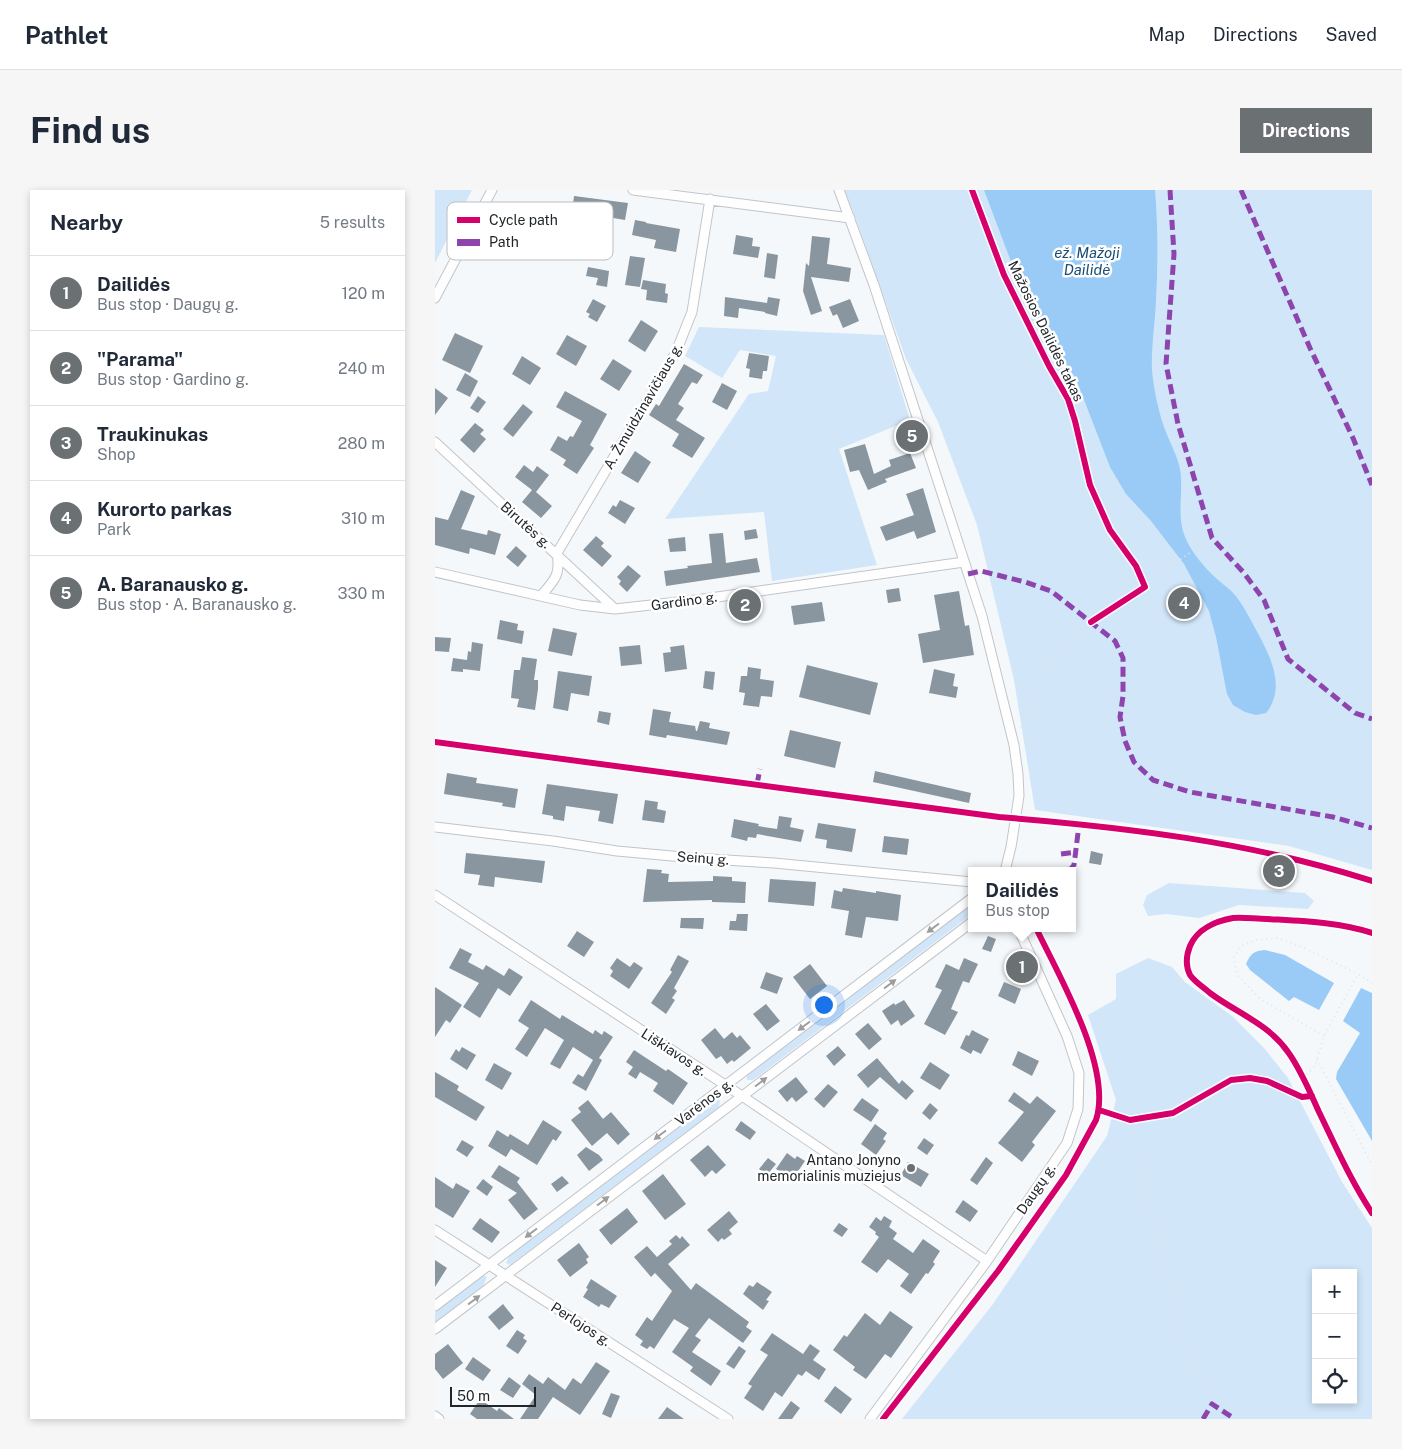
<!DOCTYPE html>
<meta charset="utf-8">
<style>
body{margin:0;font-family:"Public Sans",sans-serif;background:#f6f6f7;color:#1f2937}
.controls{position:absolute;right:15px;bottom:15px;display:grid;overflow:hidden;border-radius:0px;box-shadow:0 2px 8px #0003}
.controls button{width:45px;height:45px;display:grid;place-items:center;padding:0;border:0;border-bottom:1px solid #e0e1e3;background:#fff;color:#1f2937;font:25px sans-serif}
.scale{position:absolute;left:15px;bottom:12px;width:86px;box-sizing:border-box;padding-left:5px;border:2px solid #21262a;border-top:0;font-size:14px;line-height:18px;white-space:nowrap;color:#21262a;-webkit-text-stroke:4px #fff;paint-order:stroke}
.you{position:absolute;left:388px;top:814px;width:18px;height:18px;margin:-12px;border:4px solid #fff;border-radius:50%;background:#1a73e8;box-shadow:0 0 0 8px #1a73e833}
.badge{display:grid;place-items:center;width:32px;height:32px;border-radius:50%;background:#6b7073;color:#fff;font-size:16px;font-weight:700}
.pin{position:absolute;translate:-50% -50%;border:2px solid #fff;box-shadow:0 1px 5px #0006}
.popup{position:absolute;left:533px;top:677px;width:108px;height:65px;box-sizing:border-box;display:grid;place-content:center;border-radius:0px;background:#fff;filter:drop-shadow(0 1px 4px #0005);font-size:16px;white-space:nowrap;color:#747a83}
.popup b{font-size:19px;color:#1f2937}
.popup::after{content:'';position:absolute;left:50%;top:100%;margin-left:-10px;border:10px solid transparent;border-top-color:#fff}
.list{margin:0;padding:0;list-style:none}
h2{display:flex;justify-content:space-between;align-items:center;height:65px;margin:0;padding:0 20px;font-size:21px}
h2 small{font-size:16px;font-weight:400;color:#747a83}
.list li{display:grid;grid-template-columns:32px 1fr auto;gap:15px;align-items:center;box-sizing:border-box;height:75px;padding:0 20px;border-top:1px solid #e0e1e3}
.list b{display:block;font-size:19px;white-space:nowrap}
.list p{margin:0;font-size:16px;white-space:nowrap;color:#747a83}
.list em{font-size:16px;font-style:normal;color:#747a83}
.icon{flex:none;width:28px;height:28px;fill:none;stroke:currentColor;stroke-width:2;stroke-linecap:round;stroke-linejoin:round}
.map{position:relative;flex:none;width:937px;height:1229px;overflow:hidden;border-radius:0px}
header{display:flex;align-items:center;gap:30px;box-sizing:border-box;height:70px;padding:0 25px;background:#fff;border-bottom:1px solid #e0e1e3}
header strong{font-size:24px}
nav{display:flex;gap:28px;margin-inline-start:auto;font-size:18px}
.intro{display:flex;align-items:center;justify-content:space-between;box-sizing:border-box;height:120px;padding:0 30px}
h1{margin:0;font-size:35px}
.button{padding:12px 22px;border-radius:0px;background:#6b7073;color:#fff;font-size:18px;font-weight:700}
main{display:flex;gap:30px;padding:0 30px}
aside{flex:1;background:#fff;border-radius:0px;box-shadow:0 2px 8px #0003}
.map>svg:first-child{display:block}
</style>
<header>
<strong>Pathlet</strong>
<nav><a>Map</a><a>Directions</a><a>Saved</a></nav>
</header>
<div class="intro"><h1>Find us</h1><a class="button">Directions</a></div>
<main>
<aside>
<h2>Nearby<small>5 results</small></h2>
<ul class="list">
<li><span class="badge">1</span><div><b>Dailidės</b><p>Bus stop · Daugų g.</p></div><em>120 m</em></li>
<li><span class="badge">2</span><div><b>&quot;Parama&quot;</b><p>Bus stop · Gardino g.</p></div><em>240 m</em></li>
<li><span class="badge">3</span><div><b>Traukinukas</b><p>Shop</p></div><em>280 m</em></li>
<li><span class="badge">4</span><div><b>Kurorto parkas</b><p>Park</p></div><em>310 m</em></li>
<li><span class="badge">5</span><div><b>A. Baranausko g.</b><p>Bus stop · A. Baranausko g.</p></div><em>330 m</em></li>
</ul>
</aside>
<div class="map">
<svg width="937" height="1229" viewBox="0 0 937 1229">
<rect width="100%" height="100%" fill="#f5f8fb"/>
<path fill="#d1e6f9" fill-rule="evenodd" d="M0 0H37L0 73Z
M409 0H937V680L854 656 600 620 579 490 542 335 503 232 471 169 418 21Z
M264 137 449 145 475 230 404 259 442 375 337 391 329 322 230 329 314 204 333 201 341 166 305 160 287 188 250 166Z
M734 693 870 703 879 711 873 719 804 715 764 728 732 724 713 726 708 715 712 705Z
M537 714V724L318 890H312V885Z
M713 768 737 777 750 792 797 826 829 858 853 888 907 992 937 1038V1229H467L558 1114 672 946 681 910 653 825 681 809V784ZM881 1083H918V1210H881Z
M282 908 285 910 284 917 75 1075 71 1073 74 1066Z
M48 1085 52 1087 48 1097 0 1133V1122Z"/>
<path fill="#99cbf6" d="M549 0H720C723 37 723 73 721 110 720 133 716 158 717 181 719 200 723 220 729 237 734 251 742 265 745 279 749 302 741 325 750 347 757 363 769 377 782 389 787 394 794 398 799 404 807 413 813 425 819 436 833 462 853 496 831 523L821 525 810 522 798 515 792 504 781 447 774 421 749 374 716 331 691 304 675 277 641 189 612 145 589 106Z
M830 760 850 765 899 793 884 820 859 807 854 811 815 780 811 774C816 763 819 761 830 760Z
M926 798 937 803V951L901 889 902 882 925 843 908 831Z"/>
<path fill="#89969f" d="M139 6 193 13 190 30 178 28 173 57 160 54 164 26 137 23Z
M200 30 211 32V33L245 39 241 62 219 58 221 50 197 45Z
M109 40 133 42 132 59 108 58Z
M301 45 318 48 317 56 325 57 323 68 298 64Z
M377 46 395 48 392 74 416 78 414 92 376 87 387 121 376 125 368 101 371 73 374 76Z
M332 63 343 65 340 89 329 87Z
M195 66 210 68 205 97 190 95Z
M153 77 174 81 172 97 161 95 163 88 151 86Z
M208 90 231 94 230 103 233 104 232 113 211 110 212 100 206 99Z
M290 107 332 113 333 107 345 109 342 126 330 123V122L304 118 303 128 289 126Z
M158 109 171 116 162 132 153 127 155 124 151 122Z
M415 109 424 131 408 138 402 124 398 126 394 117Z
M206 130 223 141 210 162 193 151Z
M20 143 48 156 35 183 7 170Z
M132 145 152 156 141 176 121 164Z
M314 163 334 166 332 181H328L327 189 314 187 315 179 311 178Z
M87 166 106 178 95 195 77 184Z
M178 169 197 181 184 201 165 189Z
M249 174 268 185 262 194 257 192 243 214 249 218 241 230 270 248 257 268 237 256 244 244 214 225 221 214 224 216Z
M30 183 43 191 35 207 21 200Z
M287 193 302 201 292 220 277 212Z
M0 198 13 208 0 225Z
M130 201 172 224 155 255 159 258 142 284 128 275 131 270 115 260 123 246 132 251 135 246 138 247 147 231 121 217Z
M43 206 51 212 43 223 35 218Z
M88 214 98 222 78 247 68 239Z
M40 233 49 240 45 244 51 249 39 263 25 250Z
M430 254 439 284 456 276 454 270 475 263 481 278 450 289 452 292 433 300 424 280 415 282 409 260Z
M200 261 216 272 203 293 186 283Z
M89 275 98 282 102 276 114 285 101 302 117 316 106 328 87 312 97 300 80 287Z
M488 298 501 342 482 349 479 341 451 351 445 337 479 325 471 304Z
M26 300 40 306 26 339 52 345 53 340 66 344 60 365 35 358 34 364 0 355V327L13 330Z
M185 310 200 318 190 334 173 323 178 315 181 317Z
M321 339 323 348 310 350 309 341Z
M288 343 291 373 322 368 325 382 231 396 229 381 253 378 252 376 277 373 274 344Z
M161 346 169 353 166 356 177 366 167 377 148 360Z
M250 347 251 361 235 362 233 349Z
M81 356 92 366 83 377 71 367Z
M193 375 206 386 192 402 184 394 186 391 182 387Z
M464 398 466 411 453 413 451 400Z
M524 401 530 436 534 435 539 465 488 473 483 444 505 440 499 405Z
M387 412 390 431 359 435 356 416Z
M65 430 83 434 82 440 89 441 87 454 62 449Z
M118 438 142 443 137 466 113 461Z
M0 447 16 448 14 462 0 461Z
M37 452 48 454 45 481 28 479V482L16 481 18 468 32 470 33 461 36 462Z
M205 455 207 474 186 476 184 457Z
M249 455 252 479 230 482 228 463 236 462 235 457Z
M87 467 102 469 99 490H103V499L100 520 82 517 84 509 76 508 79 480H85Z
M372 475 443 493 435 525 364 507Z
M313 477 326 479 325 489 339 491 337 507 326 506 324 517 308 515 310 503 304 502 306 486H312Z
M499 479 520 484 518 496 523 497 521 508 494 503Z
M123 481 157 486 154 506 136 503 133 521 118 518Z
M270 481 280 482 278 500 268 498Z
M218 519 236 522 234 532 260 536 261 541H262L265 531 275 533 274 538 295 542 292 555 232 545 231 548 214 545Z
M164 521 176 523 174 535 162 532Z
M355 540 406 552 400 578 349 566Z
M440 581 536 603 534 613 438 592Z
M12 583 42 588 41 593 83 599 80 618 67 616 68 613 9 604Z
M112 594 183 604 178 634 163 631 165 621 131 616 129 631 118 629V626L107 624Z
M210 610 223 612 222 619 231 621 229 633 207 630Z
M344 626 357 628 355 637 369 640 366 652 322 644 321 648 313 647 312 651 296 647 299 629 324 634 323 636 342 639Z
M383 633 421 639 417 662 391 658 392 650 380 648Z
M449 646 474 649 472 665 447 662Z
M656 661 668 664 666 675 654 673Z
M31 663 110 671 107 693 60 687 59 697 43 695 45 685 29 683Z
M212 679 227 680 226 683 234 684 233 692 278 691V686L297 687V691L311 692 310 713 277 712V710L208 712Z
M335 689 381 692 379 716 333 712Z
M408 698 441 703V701L466 705 463 731 431 727 427 748 410 745 414 721 396 718 399 700 407 702Z
M302 724H313L312 741 294 740 295 731H301Z
M246 728H269L268 739 245 738Z
M142 741 159 752 149 767 132 756Z
M553 746 561 749 556 762 547 759Z
M25 758 37 764 33 772 48 780 51 775 69 786 74 778 88 787 75 806 63 798 45 828 28 817 44 793 14 778Z
M243 765 254 771 239 798 242 801 237 808 240 810 231 824 216 813 237 782 235 780Z
M182 768 195 777 199 772 208 778 194 799 175 786 178 781 175 778Z
M529 768 543 774 534 793 528 791 516 819 523 822 510 845 489 834 507 800 500 797 511 774 524 780Z
M375 774 392 796 375 809 358 787Z
M331 782 348 788 342 804 325 798Z
M569 792 586 799 580 814 563 806Z
M0 797 27 815 15 833 11 830 0 847Z
M96 810 125 829 127 825 158 844 160 840 167 845 169 841 178 847 164 868 167 870 151 901 137 893 143 884 148 887 158 870 138 857 125 879 115 874 129 850 110 838 92 867 80 859 94 838 83 831Z
M469 810 480 826 466 836 463 830 456 835 447 821 459 813 460 815Z
M331 814 345 831 332 841 318 824Z
M433 833 447 849 434 860 420 844Z
M280 838 289 849 297 842 302 848 305 845 316 858 299 872 297 870 292 874 286 866 281 869 266 850Z
M537 840 554 849 546 864 538 860 536 864 525 858 531 845 534 846Z
M403 856 411 865 399 876 391 866Z
M27 857 41 865 32 880 15 869 21 859 24 862Z
M199 860 231 881 233 879 253 893 238 915 218 901 223 893 205 882 201 889 193 884 198 877 191 872Z
M583 861 604 871 597 886 577 875Z
M442 868 464 894 467 890 479 901 471 910 445 887 433 898 422 885Z
M495 872 515 885 505 900 485 888Z
M59 873 77 883 67 900 50 890Z
M0 882 24 896 22 900 50 917 41 931 0 907Z
M361 887 373 902 361 912 357 907 352 912 343 901Z
M393 894 403 902 389 918 379 909Z
M579 902 595 914 602 906 621 921 597 952 600 955 587 972 563 953 589 922 573 911Z
M427 908 444 920 436 932 418 920Z
M153 910 168 929 176 922 195 944 183 955 172 943 157 956 136 930 146 922 143 918Z
M495 913 503 920 495 930 487 923Z
M108 930 127 942 121 951 118 949 102 975 76 959 71 967 53 956 62 940 73 947 75 944 93 955Z
M306 931 321 942 315 950 300 940Z
M440 934 452 943 448 949 451 951 441 965 426 954Z
M489 948 499 955 492 965 482 958Z
M27 950 39 957 32 967 21 960Z
M273 955 291 975 281 984 277 980 270 987 255 970Z
M151 957 164 965 168 970 154 981 142 965Z
M352 963 360 969 362 966 370 971 357 990 341 979Z
M551 967 558 973 542 995 535 990Z
M333 968 341 974 332 985 324 979Z
M473 972 494 984 486 997 466 985Z
M64 975 85 988 82 992 103 1019 89 1030 73 1010 82 1003 56 987Z
M228 984 251 1014 230 1030 207 1001Z
M127 986 134 993 122 1002 116 994Z
M0 987 18 999 21 993 35 1001 18 1028 0 1017Z
M48 989 58 997 52 1006 41 998Z
M528 1010 543 1021 535 1032 520 1022Z
M192 1018 203 1032 176 1055 164 1040Z
M294 1021 303 1032 294 1040 297 1044 289 1050 287 1048 283 1052 272 1040Z
M449 1026 457 1031 454 1037 462 1043 458 1049 478 1063 488 1049 505 1061 498 1072 500 1074 493 1084 491 1083 476 1104 465 1096 474 1084 453 1069 442 1083 426 1072 444 1047 440 1044 441 1042 434 1037 441 1027 446 1031Z
M45 1028 65 1042 57 1053 37 1039Z
M404 1033 413 1039 407 1047 398 1041Z
M241 1045 245 1049 247 1046 255 1055 233 1074 256 1100 261 1093 314 1132 311 1137 317 1141 308 1153 274 1128 260 1146 266 1150 257 1162 286 1181 276 1196 255 1181 258 1177 237 1162 254 1138 239 1129 219 1159 215 1156 212 1159 205 1155 208 1151 200 1145 212 1127 217 1131 237 1101 220 1083 216 1087 199 1067 212 1056 222 1067 237 1054 234 1051Z
M144 1053 154 1067 151 1069 153 1073 135 1087 122 1070Z
M0 1070 12 1078 0 1097Z
M156 1089 182 1106 174 1118 166 1114 164 1117 148 1107 153 1099 151 1098Z
M322 1092 337 1102 331 1110 334 1111 328 1120 308 1104 314 1095 318 1097Z
M68 1114 79 1128 64 1140 53 1127Z
M455 1121 478 1137 456 1168 450 1164 431 1189 418 1180 420 1177 398 1160 409 1145 412 1147 430 1123 445 1135Z
M82 1140 90 1145 88 1148 92 1151 83 1164 71 1156Z
M337 1143 368 1164 375 1154 385 1161 378 1170 391 1179 384 1190 371 1181 367 1186 363 1184 347 1207 340 1202 328 1221 309 1208 317 1196 313 1194 333 1165 325 1160Z
M13 1154 28 1173 8 1189 0 1179V1164Z
M304 1156 311 1161 299 1179 291 1174Z
M38 1167 56 1180 48 1191 30 1179Z
M161 1172 175 1181 145 1225 118 1207 103 1229H85L101 1205 87 1194 94 1184 108 1194 113 1187 130 1200 138 1188 146 1194Z
M74 1187 86 1196 78 1208 65 1200Z
M400 1196 417 1209 406 1224 389 1211Z
M176 1203 185 1206 176 1228 167 1224Z
M45 1209 62 1221 64 1218 79 1229H42L35 1224Z
M356 1211 365 1218 357 1229H343Z
M232 1217 249 1229H223Z"/>
<g fill="none" stroke-linecap="round" stroke-linejoin="round">
<defs>
<path id="minor" d="M198 0 415 28
M404 0 439 95 547 426 579 555 583 584 584 606 576 657 570 681
M0 108 57 0
M0 252 180 419
M0 382 145 415 180 419 261 410 529 372
M106 406C119 390 126 386 122 363L241 162 257 122 275 9
M0 637 118 651 182 661 259 668 339 673 537 692
M0 705 307 906 552 1071
M0 1040 293 1229
M0 1116 537 708
M0 1139 537 732
M0 1226 4 1229
M435 1229 552 1071 632 953 643 919 644 883 632 846 583 738"/>
</defs>
<use href="#minor" stroke="#c1c5c9" stroke-width="11"/>
<path stroke="#e3e4e5" stroke-width="2" stroke-dasharray="1 4" stroke-linecap="butt" d="M710 397 725 383 777 348
M586 538C602 497 613 452 656 432
M889 846 825 809 802 785 799 767 806 756 821 750 842 748 867 757 923 784
M882 869 937 975
M868 888 880 876 889 846 923 784 937 793
M695 930 750 1161 777 1214"/>
<use href="#minor" stroke="#fefefe" stroke-width="9"/>
<path stroke="#8e44ad" stroke-width="5" stroke-dasharray="10 5" stroke-linecap="butt" d="M735 0 739 64 731 174 743 234 777 348 809 383 829 410 853 469 920 523 937 529
M806 0 875 158 918 248 937 295
M533 384 546 381 590 392 616 401 680 451 688 468V506L685 527 690 551 699 572 718 590 755 602 898 627 937 638
M322 594 325 579
M626 664 641 662
M634 681 639 675 644 635
M768 1229 777 1214 800 1229"/>
<defs>
<path id="cycleway" d="M537 0 569 85 614 176 633 209 640 231 655 295 675 340 701 376 710 397 656 432
M0 552 564 627C689 637 817 652 937 691
M937 743C904 732 866 731 832 729 821 729 808 727 798 728 781 731 762 739 755 756 751 766 750 775 755 785 760 792 768 797 775 803 800 822 834 834 853 862 866 880 875 902 884 922 901 957 916 991 937 1023
M664 920 695 930 738 923 796 890 815 888 832 891 867 907 877 906
M448 1229 563 1081 631 985 661 930C678 878 624 786 601 738"/>
</defs>
<use href="#cycleway" stroke="#fff" stroke-width="9"/>
<use href="#cycleway" stroke="#d6006c" stroke-width="6"/>
</g>
<defs><path id="oneway-solid" d="M-6-.8H1V-3.2L6.5 0L1 3.2V.8H-6Z" transform="scale(1.25)"/></defs>
<g fill="#9b9d9f">
<use href="#oneway-solid" transform="translate(498 738) rotate(143)"/>
<use href="#oneway-solid" transform="translate(455 794) rotate(-37)"/>
<use href="#oneway-solid" transform="translate(369 836) rotate(143)"/>
<use href="#oneway-solid" transform="translate(326 892) rotate(-37)"/>
<use href="#oneway-solid" transform="translate(225 945) rotate(143)"/>
<use href="#oneway-solid" transform="translate(168 1011) rotate(-37)"/>
<use href="#oneway-solid" transform="translate(96 1043) rotate(143)"/>
<use href="#oneway-solid" transform="translate(39 1110) rotate(-37)"/>
</g>
<circle fill="#6b7073" stroke="#fff" stroke-width="2" cx="476" cy="978" r="5"/>
<g text-anchor="middle" stroke-width="5" stroke-linejoin="round" paint-order="stroke">
<g font-size="14" fill="#21262a" stroke="#fff">
<text transform="translate(611 141) rotate(64)" y="5">Mažosios Dailidės takas</text>
<text transform="translate(208 216) rotate(-60)" y="5">A. Žmuidzinavičiaus g.</text>
<text transform="translate(91 335) rotate(42)" y="5">Birutės g.</text>
<text transform="translate(249 411) rotate(-8)" y="5">Gardino g.</text>
<text transform="translate(268 668) rotate(4)" y="5">Seinų g.</text>
<text transform="translate(239 862) rotate(33)" y="5">Liškiavos g.</text>
<text transform="translate(269 912) rotate(-37)" y="5">Varėnos g.</text>
<text transform="translate(601 999) rotate(-56)" y="5">Daugų g.</text>
<text transform="translate(146 1134) rotate(33)" y="5">Perlojos g.</text>
</g>
<g font-size="14" fill="#21262a" stroke="#fff" text-anchor="end">
<text x="466" y="975">Antano Jonyno<tspan x="466" dy="16">memorialinis muziejus</tspan></text>
</g>
<g font-size="15" font-style="italic" fill="#194d74" stroke="#fff">
<text x="652" y="68">ež. Mažoji<tspan x="652" dy="17">Dailidė</tspan></text>
</g>
</g>
<rect x="12" y="12" width="166" height="58" rx="8" fill="#fff" stroke="#bcbebf" stroke-width="1"/>
<rect x="22" y="27" width="23" height="6" fill="#d6006c"/>
<rect x="22" y="49" width="23" height="7" fill="#8e44ad"/>
<g font-size="14" fill="#21262a">
<text x="54" y="35">Cycle path</text>
<text x="54" y="57">Path</text>
</g>
</svg>
<div class="controls">
<button>+</button>
<button>−</button>
<button><svg class="icon" aria-label="locate" viewBox="0 0 24 24"><circle cx="12" cy="12" r="6"/><path d="M12 2v4M12 18v4M2 12h4M18 12h4"/></svg></button>
</div>
<div class="scale">50 m</div>
<div class="you"></div>
<div class="pin badge" style="left:587px;top:777px">1</div>
<div class="popup"><b>Dailidės</b>Bus stop</div>
<div class="pin badge" style="left:310px;top:415px">2</div>
<div class="pin badge" style="left:844px;top:681px">3</div>
<div class="pin badge" style="left:749px;top:413px">4</div>
<div class="pin badge" style="left:477px;top:246px">5</div>
</div>
</main>
